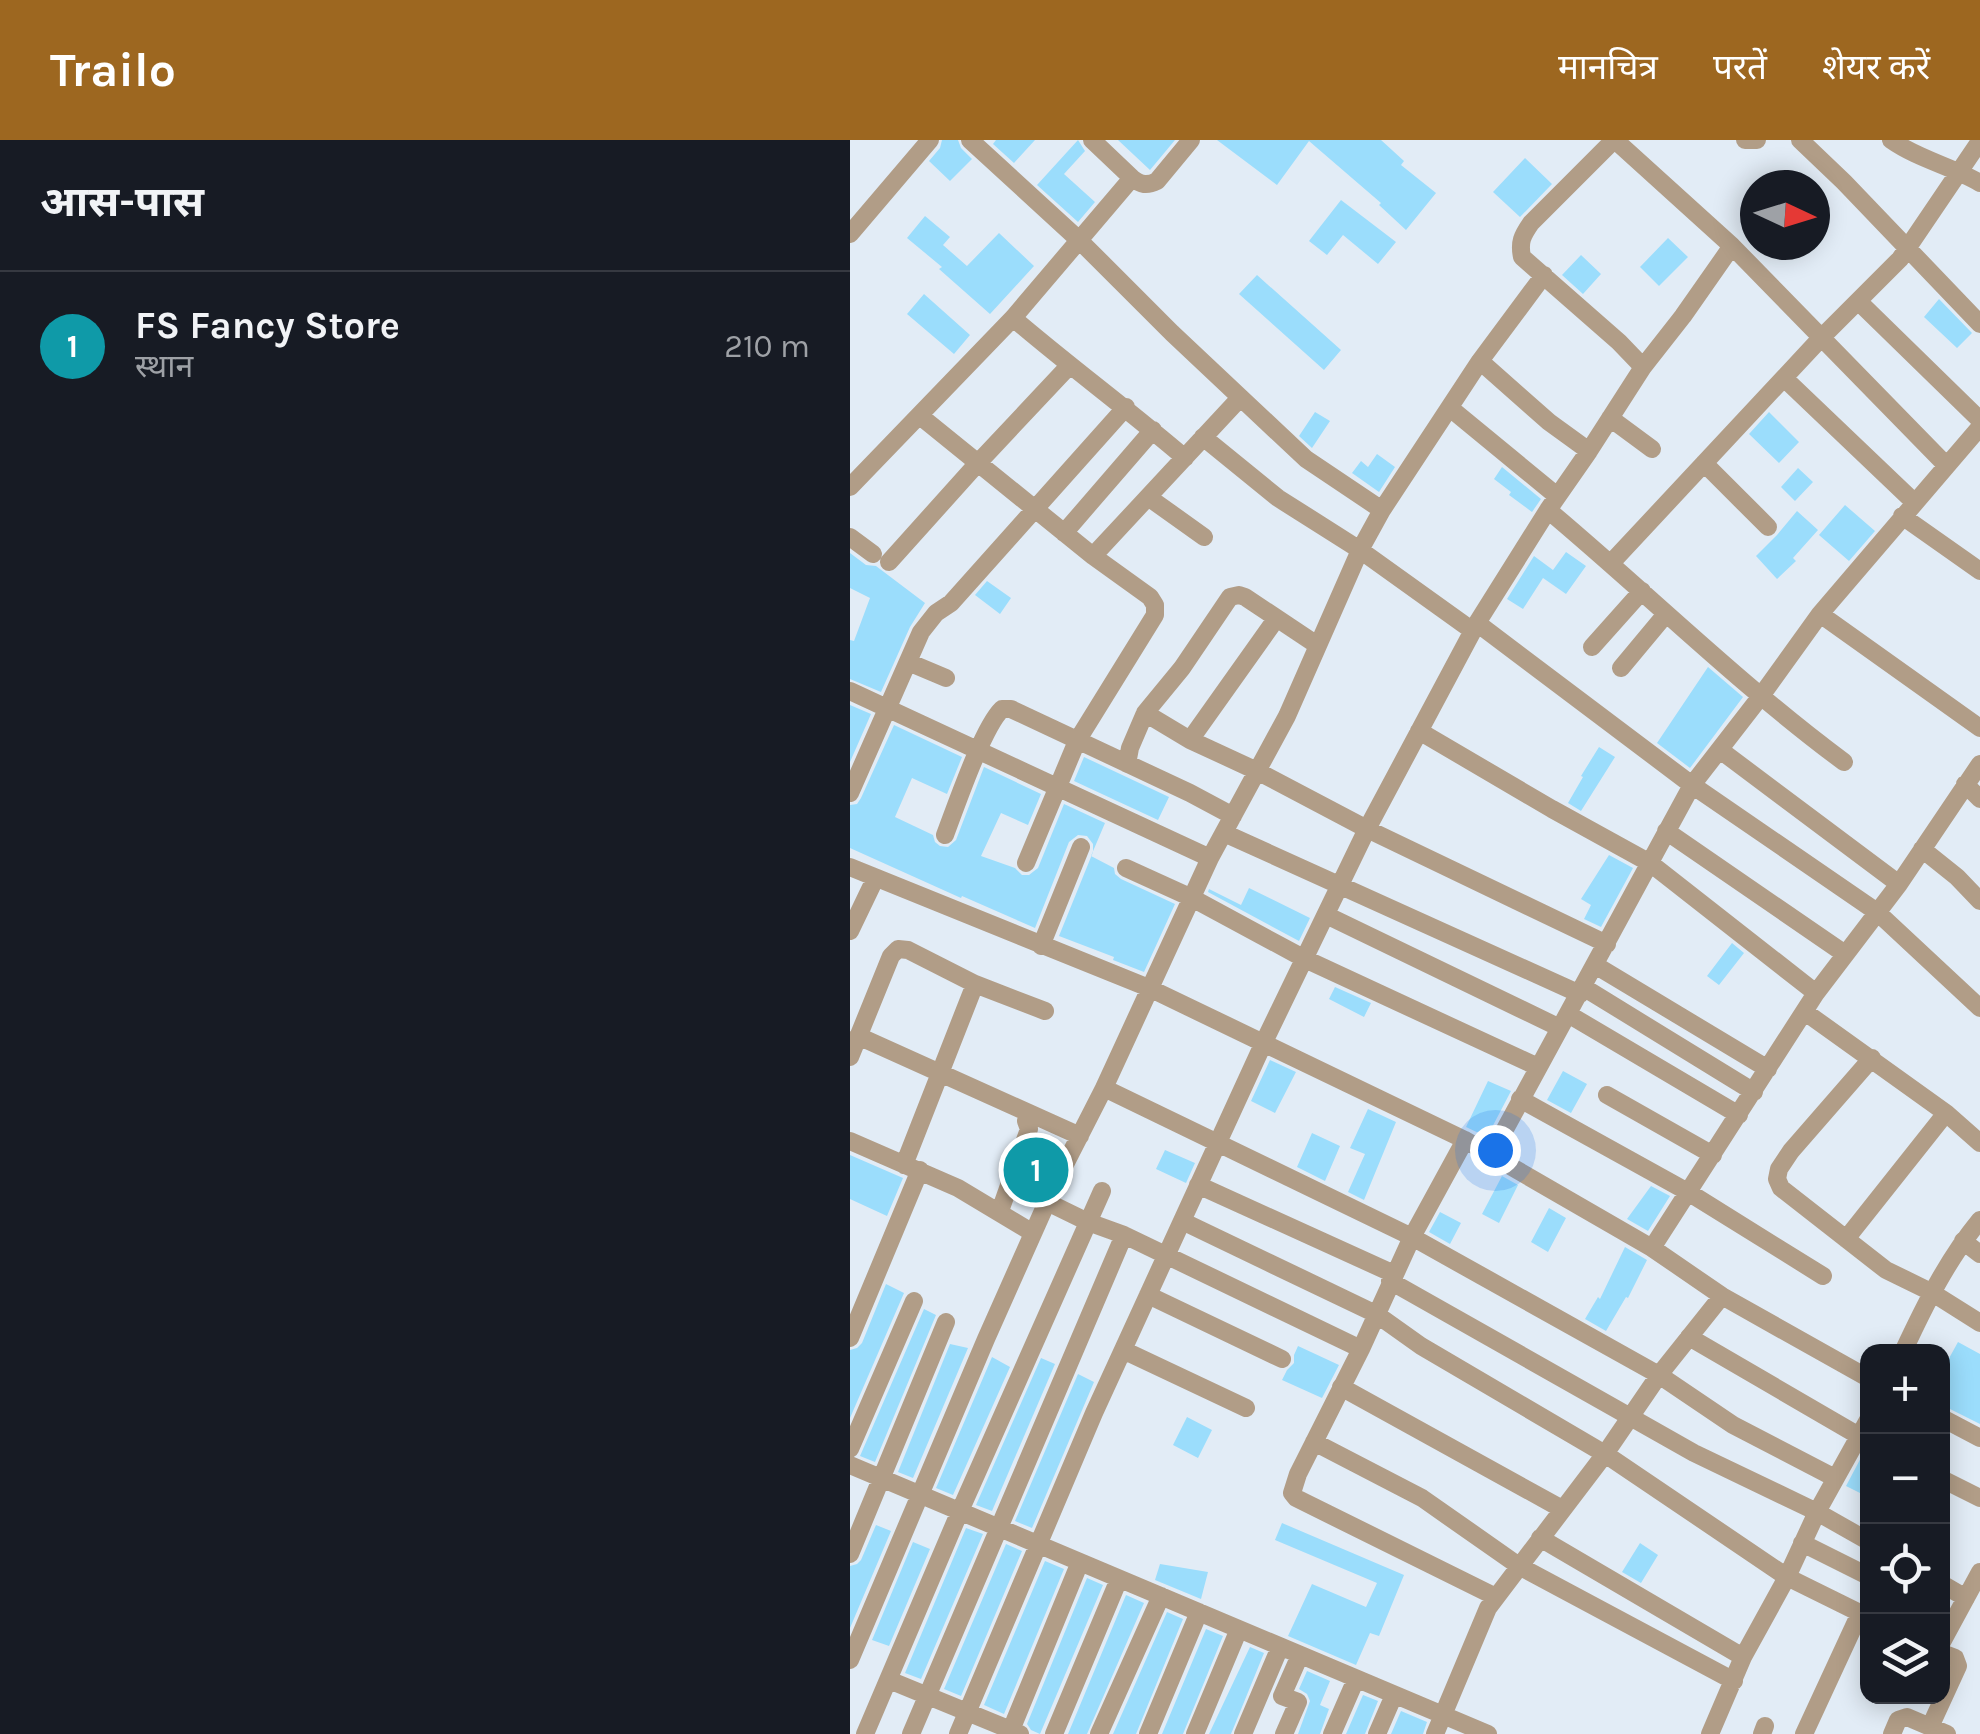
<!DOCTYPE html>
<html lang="hi">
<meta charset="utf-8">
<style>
body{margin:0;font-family:Karla,"Noto Sans Devanagari",sans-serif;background:#20242c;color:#f1f3f6}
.controls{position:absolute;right:30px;bottom:30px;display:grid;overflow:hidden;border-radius:20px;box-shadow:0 5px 25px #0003}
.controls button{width:90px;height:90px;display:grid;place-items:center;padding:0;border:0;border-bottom:2px solid #363941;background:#171b24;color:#f1f3f6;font:50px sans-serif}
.compass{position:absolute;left:890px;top:30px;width:90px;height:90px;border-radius:50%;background:#171b24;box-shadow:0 5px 25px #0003;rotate:94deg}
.you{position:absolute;left:645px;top:1010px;width:35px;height:35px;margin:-25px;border:8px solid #fff;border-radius:50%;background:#1a73e8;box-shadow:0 0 0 15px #1a73e833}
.badge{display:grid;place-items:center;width:65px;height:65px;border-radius:50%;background:#9d6720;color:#fff;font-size:32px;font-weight:700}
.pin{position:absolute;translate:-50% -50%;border:5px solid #fff;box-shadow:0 2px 10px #0006}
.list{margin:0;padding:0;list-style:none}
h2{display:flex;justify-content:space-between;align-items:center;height:130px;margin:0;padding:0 40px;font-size:42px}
h2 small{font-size:32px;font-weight:400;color:#9ea1a6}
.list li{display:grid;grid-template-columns:65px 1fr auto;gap:30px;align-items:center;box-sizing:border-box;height:150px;padding:0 40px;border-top:2px solid #363941}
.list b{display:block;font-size:38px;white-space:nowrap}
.list p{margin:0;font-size:32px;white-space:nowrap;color:#9ea1a6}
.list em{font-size:32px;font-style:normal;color:#9ea1a6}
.icon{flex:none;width:55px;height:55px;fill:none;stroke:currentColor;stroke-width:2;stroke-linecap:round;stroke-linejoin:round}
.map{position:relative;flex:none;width:1130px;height:1594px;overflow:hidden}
header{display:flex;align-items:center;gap:60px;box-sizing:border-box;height:140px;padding:0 50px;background:#9d6720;color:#fff}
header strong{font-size:48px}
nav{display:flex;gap:55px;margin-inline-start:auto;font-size:35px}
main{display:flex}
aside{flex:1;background:#171b24}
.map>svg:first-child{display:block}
</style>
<header>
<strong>Trailo</strong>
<nav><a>मानचित्र</a><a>परतें</a><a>शेयर करें</a></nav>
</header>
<main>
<aside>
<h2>आस-पास<small></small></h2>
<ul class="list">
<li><span class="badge" style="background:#0f9aa8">1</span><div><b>FS Fancy Store</b><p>स्थान</p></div><em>210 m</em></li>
</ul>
</aside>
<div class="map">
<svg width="1130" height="1594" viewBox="0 0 1130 1594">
<rect width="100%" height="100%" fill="#e2ecf6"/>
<path fill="#9bddfc" d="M92 0H108L111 8 122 19 100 41 79 21 90 8Z
M146 0H185L164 23 143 4Z
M228 0 235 11 214 34 245 62 228 82 187 45Z
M268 0H325L300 30Z
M367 0H531L554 21 551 25 586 53 556 90 529 65 531 63 459 1 427 45Z
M675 18 702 44 670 77 643 52Z
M491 60 546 102 528 124 493 95 477 115 459 101Z
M75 76 100 97 93 105 117 126 149 93 184 126 140 174 89 129 92 127 57 98Z
M818 98 838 117 809 146 790 127Z
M731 115 751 134 733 154 712 135Z
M407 135 491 210 474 230 389 154Z
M74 154 120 195 104 214 57 174Z
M1089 159 1122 193 1107 208 1074 177Z
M465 272 480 281 462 308 449 296Z
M919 272 949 302 929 323 899 294Z
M527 314 545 327 529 352 502 333 511 321 518 327Z
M652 327 691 359 682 372 659 355 661 352 644 339Z
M948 328 963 342 945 361 931 347Z
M995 365 1025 391 999 421 969 395Z
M947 371 968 390 943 418 946 421 927 439 906 416 927 395Z
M716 412 736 426 716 454 693 438 673 469 657 459 684 416 703 430Z
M0 413 16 425 26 426 75 463 60 487 31 552 0 539V500L4 501 20 458 0 448Z
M137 441 161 458 150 474 125 455Z
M858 527 893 557 840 628 807 603Z
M0 565 21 574 0 622Z
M44 585 112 617 97 654 62 638 45 677 83 695 85 702 90 706 98 707 106 700 134 627 191 654 178 685 151 673 131 716 165 728 172 735H179L188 728 214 664 255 683 241 716 264 728 265 734 271 739 325 764 294 832 263 820 264 817 209 796 243 712V704L237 696 228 695 219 702 185 788 112 756 111 758 0 708V665L7 664 11 658Z
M749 607 765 617 731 671 718 663 733 637 731 636Z
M234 617 319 657 308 680 224 641Z
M759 715 783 728 751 787 734 779 741 765 731 759Z
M399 748 460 778 449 801 358 752 359 749 391 765Z
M882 803 894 813 869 845 857 836Z
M485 847 521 863 514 877 479 859Z
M420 920 446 932 425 973 401 961Z
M713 931 737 944 721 973 697 960Z
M638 941 661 951 637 997 616 987Z
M518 969 546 982 514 1060 498 1052 515 1014 500 1008Z
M462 993 490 1006 475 1041 447 1027Z
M315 1010 345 1023 336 1043 306 1029Z
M0 1015 53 1038 37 1076 0 1059Z
M652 1036 668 1045 649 1083 632 1074Z
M801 1046 820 1056 798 1091 777 1079Z
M699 1068 716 1078 698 1112 681 1102Z
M590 1072 611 1083 600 1104 579 1092Z
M775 1107 797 1120 778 1158 776 1157 756 1191 735 1179 748 1157 750 1159Z
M36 1144 54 1153 0 1278V1210L7 1208 12 1203Z
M74 1169 86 1175 25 1322 10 1316Z
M1108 1202 1130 1214V1284L1092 1265V1231Z
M100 1204 118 1208 63 1338 48 1332Z
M448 1206 489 1225 472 1258 432 1240 437 1230 444 1223V1215Z
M142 1217 160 1227 103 1355 86 1348Z
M191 1218 205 1224 142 1371 126 1365Z
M228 1234 244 1242 182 1388 165 1381Z
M337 1277 362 1290 348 1318 323 1305Z
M1014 1312H1018V1357L996 1346Z
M432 1383 554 1435 529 1496 520 1493 506 1525 438 1496 462 1444 516 1467 527 1443 425 1400Z
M26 1385 41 1391 0 1488V1426L7 1424 11 1420Z
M116 1388 133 1394 71 1539 55 1533Z
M63 1402 80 1409 39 1506 22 1500Z
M790 1403 808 1415 791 1443 772 1432Z
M156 1404 172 1411 111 1556 94 1549Z
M195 1421 214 1429 154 1574 134 1565Z
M310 1424 358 1432 351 1459 305 1440Z
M237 1438 253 1445 190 1594 181 1590 177 1584Z
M276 1455 294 1463 237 1594H218Z
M317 1472 333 1479 286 1594H263Z
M356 1489 373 1496 333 1594H312Z
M400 1507 414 1513 381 1594H359Z
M457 1531 480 1541 470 1565 479 1569 470 1594H448L460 1561 457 1554 449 1549Z
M513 1555 528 1561 515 1594H496Z
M551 1571 577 1582 573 1594H541Z"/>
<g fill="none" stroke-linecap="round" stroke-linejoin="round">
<path stroke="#b19d87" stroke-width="18" d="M120 0 229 100 322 193 456 319 532 370
M242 0 282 38C291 45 297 46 307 41L341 0
M764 0 681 83C672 96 669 102 672 117L769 202 793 227
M765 0 882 106 1096 325
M895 0H907
M950 0 994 42 1130 184
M1041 0C1068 19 1101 26 1130 43
M0 94 80 0
M1008 161 1130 280
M163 178C219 226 279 270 335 318
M630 221 699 282 739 311
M934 238 1064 362
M600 268 707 356
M70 276 243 416 300 457 305 465V475L227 601 176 723
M760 278 802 309
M353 297 428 358 510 410 623 491
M854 323 918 387
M0 347 163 178 282 38
M298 357 354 397
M698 370C797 453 890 545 994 622
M1052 376 1130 431
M214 393 303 290
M0 397 23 414
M243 416 390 258
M39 422 127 324 219 226
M761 423 971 198 1050 119 1130 1
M970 474 1130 588
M627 483 842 645 1027 772 1130 868
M742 507 792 451
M58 522 96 538
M771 528 816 474
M0 551 360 718
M295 573 340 600 407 631 517 689 757 804
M569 591 702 669 800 723 966 853
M340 600 426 479
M870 610 1049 744
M277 624 280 608 295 573 332 528 380 457 389 455 395 457 467 505
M1115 644 1130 659
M0 653 71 492 86 473 101 463 276 267
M816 691 995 814
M374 693 730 854
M95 695C106 666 133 587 152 569H161L340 653 383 676
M1072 709 1107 737 1130 761
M0 727 299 848 615 1000 802 1108 872 1156 1018 1238
M276 728 342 758 455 819 688 927
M476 775 710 888
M0 791 25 739
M191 806 231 707
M745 825 918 929
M733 847 904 952
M955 872 1096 973 1130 1003
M718 874 889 975
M8 896 230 996
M0 917 41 816 48 809 58 810 125 844 195 871
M1022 918 941 1011 929 1029 927 1039 931 1048 1036 1130 1081 1152 1130 1183
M254 948 562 1097 809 1235 883 1285 985 1338
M757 955 863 1015
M670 959 838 1052 973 1136
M615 1000 562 1097 511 1209 448 1334 442 1353 446 1358 646 1457
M0 1001 108 1048 183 1093
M641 1015 842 645 911 556 970 474 1130 287
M54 1025 125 844
M348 1045 544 1134
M197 1062 238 1082 274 1095 511 1209
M150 1071 179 989 176 981 178 973
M332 1081 526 1174 571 1206 755 1314 937 1437 1018 1477
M996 1099 1096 973
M1113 1101 1130 1114
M802 1108 966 853 1049 744 1130 624
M540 1141 844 1313 967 1372 1018 1401
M298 1155 432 1219
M839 1197 1016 1300
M0 1198 70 1030
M273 1210 396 1268
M1053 1212C1075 1165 1097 1120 1130 1080
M491 1247 712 1369
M1092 1278 1130 1298
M464 1302 572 1358 669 1426 884 1541
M0 1309 64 1161
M0 1325 638 1594
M1092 1339 1130 1358
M690 1398 893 1517
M952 1403 1018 1436
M0 1414 96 1182
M1092 1444 1116 1458
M1092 1502 1130 1432
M0 1520 136 1199 205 1044 254 948 360 718 437 576 510 410 532 370 630 221 694 135
M39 1540 161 1590
M1080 1587 1108 1526 1105 1518 1092 1513
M15 1594 110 1371 252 1051
M61 1594 274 1095
M108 1594 244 1273 414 902 517 689 627 483 698 370 739 311 793 227 833 176 882 106
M170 1594 161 1590 230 1422
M204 1594 269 1439
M249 1594 311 1456
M298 1594 349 1472
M345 1594 389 1489
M393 1594 430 1507
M434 1594 448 1562 432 1556 450 1515
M482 1594 506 1539
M527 1594 544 1555
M585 1594 638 1468 755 1314 809 1235 872 1156
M860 1594 893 1517 937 1437 967 1372 1018 1280
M912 1594 915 1586
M954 1594 1010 1473
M1042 1594 1048 1580 1057 1577 1097 1594"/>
</g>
</svg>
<div class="controls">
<button>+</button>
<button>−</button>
<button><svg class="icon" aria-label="locate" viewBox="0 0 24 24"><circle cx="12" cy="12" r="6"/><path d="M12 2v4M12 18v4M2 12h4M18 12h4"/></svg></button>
<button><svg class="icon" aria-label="layers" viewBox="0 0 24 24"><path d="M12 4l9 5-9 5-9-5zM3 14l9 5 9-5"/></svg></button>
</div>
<svg class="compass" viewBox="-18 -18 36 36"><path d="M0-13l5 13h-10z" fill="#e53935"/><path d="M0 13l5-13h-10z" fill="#9ea1a6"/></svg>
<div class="you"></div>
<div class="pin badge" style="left:186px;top:1030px;background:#0f9aa8">1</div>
</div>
</main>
